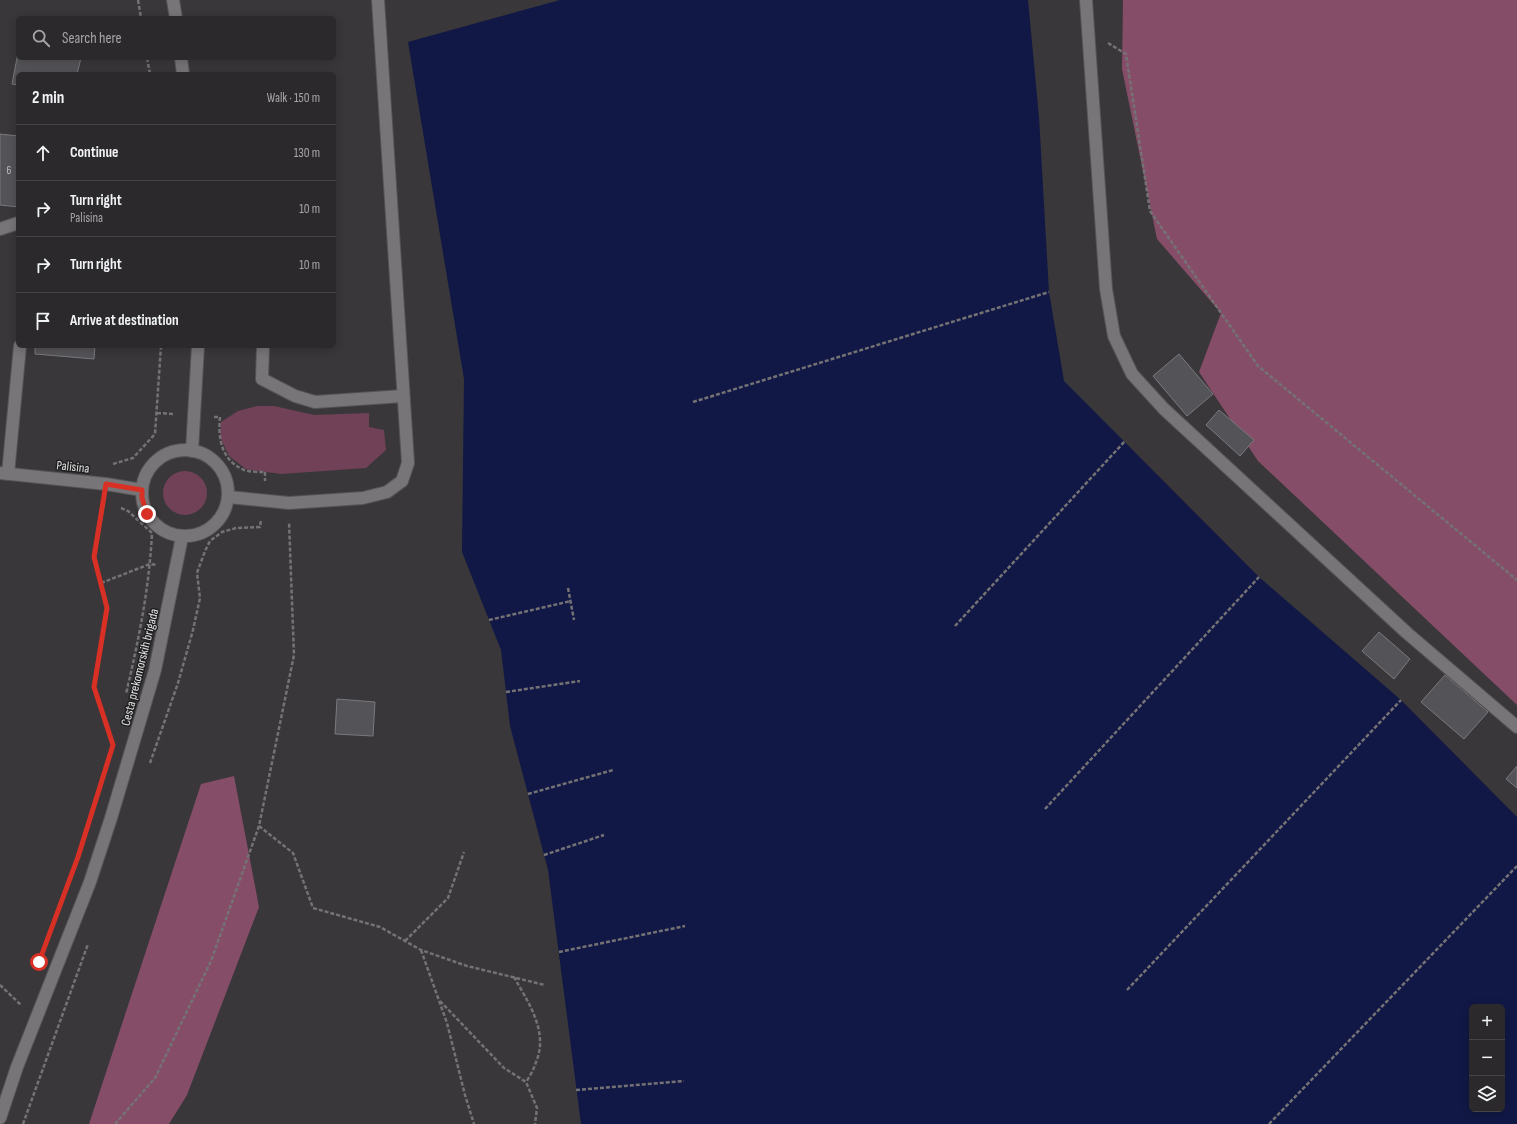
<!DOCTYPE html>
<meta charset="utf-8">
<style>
body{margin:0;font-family:"Sofia Sans Condensed",sans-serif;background:#373538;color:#f1f3f6}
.controls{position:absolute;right:12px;bottom:12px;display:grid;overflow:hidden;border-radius:6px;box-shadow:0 2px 10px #0003}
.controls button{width:36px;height:36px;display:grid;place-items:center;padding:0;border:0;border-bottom:1px solid #474548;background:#2b292c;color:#f1f3f6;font:20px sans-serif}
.stop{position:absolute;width:12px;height:12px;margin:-9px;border:3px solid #d93025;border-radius:50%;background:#fff}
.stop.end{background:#d93025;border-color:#fff;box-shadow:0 1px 4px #0008}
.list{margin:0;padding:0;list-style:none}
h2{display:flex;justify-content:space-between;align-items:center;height:52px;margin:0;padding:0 16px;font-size:17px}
h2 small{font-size:13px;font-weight:400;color:#a6a6a9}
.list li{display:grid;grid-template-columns:26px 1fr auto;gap:12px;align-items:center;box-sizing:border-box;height:56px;padding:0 16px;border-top:1px solid #474548}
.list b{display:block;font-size:15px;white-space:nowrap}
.list p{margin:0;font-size:13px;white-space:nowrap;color:#a6a6a9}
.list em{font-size:13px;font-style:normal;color:#a6a6a9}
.icon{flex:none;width:22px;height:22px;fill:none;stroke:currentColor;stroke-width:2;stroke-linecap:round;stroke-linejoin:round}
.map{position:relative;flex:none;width:1517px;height:1124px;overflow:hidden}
.search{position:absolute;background:#2b292c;box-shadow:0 2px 10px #0003;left:16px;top:16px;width:320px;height:44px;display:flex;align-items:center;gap:10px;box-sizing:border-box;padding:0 14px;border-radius:6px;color:#a6a6a9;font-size:15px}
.panel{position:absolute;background:#2b292c;box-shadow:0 2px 10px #0003;left:16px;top:72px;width:320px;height:276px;border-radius:6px}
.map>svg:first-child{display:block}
</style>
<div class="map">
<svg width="1517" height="1124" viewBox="0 0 1517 1124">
<rect width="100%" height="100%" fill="#39373a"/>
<path fill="#714158" d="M257 406H274L314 415 369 413V427L384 430 386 450 366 468 281 474 246 469 229 456 220 437 221 422 238 411Z
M163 493a22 22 0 1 1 44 0a22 22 0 1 1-44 0Z"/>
<path fill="#864d68" d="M1123 0H1517V705L1258 461 1199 372 1221 313 1157 239 1122 69Z
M234 776 259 907 187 1095 169 1124H89L201 784Z"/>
<path fill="#111845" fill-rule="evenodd" d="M560 0H1028L1039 117 1049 292 1064 381 1259 577 1401 700 1517 817V1124H581L548 870 510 726 501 650 462 552 464 379 408 42ZM1472 1007H1502V1109H1472Z"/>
<path fill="#545357" stroke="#7a797d" d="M18 53V58H81L77 74H18V85L12 84Z
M0 134 18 136V207L0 205Z
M35 346H95L94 359 35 354Z
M1179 354 1213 394 1187 416 1153 376Z
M1219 410 1254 440 1240 456 1206 425Z
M1379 632 1410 659 1394 679 1362 651Z
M1445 675 1488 712 1464 739 1421 702Z
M337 699 375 702 373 736 335 734Z
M1517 766V788L1506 779Z"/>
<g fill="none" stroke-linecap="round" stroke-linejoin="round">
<defs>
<path id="lane" d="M0 229 18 223
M263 346 262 379 295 396 315 402 403 396
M8 474 20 346"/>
<path id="street" d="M1086 0 1106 289 1114 336 1132 374 1164 409 1407 633 1517 727
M0 473 106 484 142 490
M229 497 289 503 363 498 387 492 402 481 408 463 378 0"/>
<path id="secondary" d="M173 0 176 18
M181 58 183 74
M142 493a43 43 0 1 1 86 0a43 43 0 1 1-86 0Z
M192 451 198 346
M0 1118 17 1067 90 882 111 818 155 670 182 537"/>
</defs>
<use href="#lane" stroke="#565457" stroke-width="14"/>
<use href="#street" stroke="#565457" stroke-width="14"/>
<use href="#secondary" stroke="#565457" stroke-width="14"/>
<path stroke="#747275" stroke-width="2.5" stroke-dasharray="4 2" stroke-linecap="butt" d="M138 0 141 18
M1108 43 1126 54 1150 211 1258 366 1517 580
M147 58 150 74
M693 402 1049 292
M157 413 175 414
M214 417H220C218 438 221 459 242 469 248 472 258 472 265 472V481
M113 464 133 458 155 434 161 346
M104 504 94 557 107 608 94 687 112 743
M121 508 128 511 152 533C149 590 139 638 126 694
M101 583 150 564 157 565
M568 588 574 620
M489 620 571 601
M955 626 1125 441
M506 692 580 681
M150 763 178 683 193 630 200 598 197 573 205 551 210 541 222 532 236 528 260 527 261 520
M528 794 613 770
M1045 809 1259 577
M259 826 293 853 313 908 380 927 421 950 467 966 545 985
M544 855 604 835
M405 941 448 898 464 852
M421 950 447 1023 465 1095 474 1124
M559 952 685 926
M514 977C528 1002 549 1032 536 1062 534 1069 530 1076 526 1082
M0 985 21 1005
M1127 990 1401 700
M440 1001 504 1068 526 1082 537 1108 535 1124
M576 1090 684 1081
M23 1124 88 944
M115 1124 155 1078 211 961 259 826 294 655 289 522
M1269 1124 1517 866"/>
<use href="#lane" stroke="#777578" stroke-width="12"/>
<use href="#street" stroke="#777578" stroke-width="12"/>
<use href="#secondary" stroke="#777578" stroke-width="12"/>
</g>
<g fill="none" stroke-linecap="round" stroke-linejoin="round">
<path stroke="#d93025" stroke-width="5" d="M39 962 78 857 113 745 94 687 107 608 94 557 106 484 142 490V498L147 514"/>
</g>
<g text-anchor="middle" stroke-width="3" stroke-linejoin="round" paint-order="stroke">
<g font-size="11" fill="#bdbcbe">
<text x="9" y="174">6</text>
</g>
<g font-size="13" fill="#e0dfe1" stroke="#1f1f20">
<text transform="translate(73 466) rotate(6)" y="5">Palisina</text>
<text transform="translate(139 667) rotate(-76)" y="5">Cesta prekomorskih brigada</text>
</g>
</g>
</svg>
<div class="controls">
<button>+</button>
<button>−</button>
<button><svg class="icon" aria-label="layers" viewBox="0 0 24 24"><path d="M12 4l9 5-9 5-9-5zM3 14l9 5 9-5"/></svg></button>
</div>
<div class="stop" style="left:39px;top:962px"></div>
<div class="stop end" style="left:147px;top:514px"></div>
<div class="search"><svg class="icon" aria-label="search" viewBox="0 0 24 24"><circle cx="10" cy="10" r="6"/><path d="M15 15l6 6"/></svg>Search here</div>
<section class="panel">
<h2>2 min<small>Walk · 150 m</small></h2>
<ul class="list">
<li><svg class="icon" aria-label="ahead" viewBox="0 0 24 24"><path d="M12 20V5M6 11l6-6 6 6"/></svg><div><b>Continue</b></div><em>130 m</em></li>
<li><svg class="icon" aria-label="right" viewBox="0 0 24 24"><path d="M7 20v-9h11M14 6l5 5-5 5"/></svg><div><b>Turn right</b><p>Palisina</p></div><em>10 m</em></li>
<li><svg class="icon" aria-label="right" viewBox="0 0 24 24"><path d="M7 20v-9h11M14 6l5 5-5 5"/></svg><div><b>Turn right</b></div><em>10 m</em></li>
<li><svg class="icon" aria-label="arrive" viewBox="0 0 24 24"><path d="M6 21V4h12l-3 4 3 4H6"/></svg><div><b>Arrive at destination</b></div></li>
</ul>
</section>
</div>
